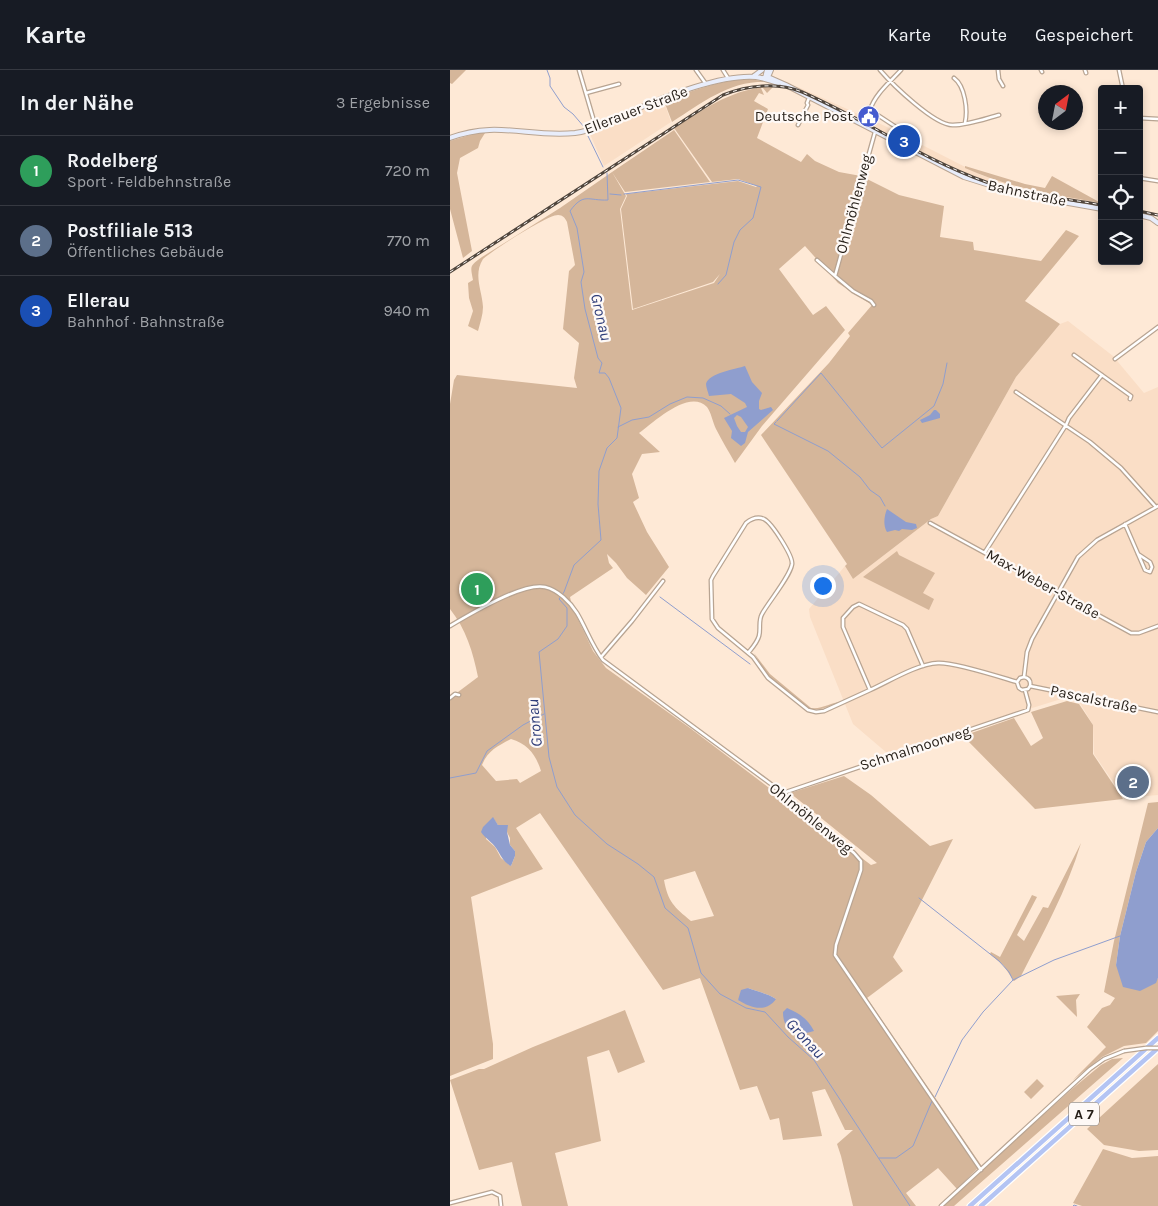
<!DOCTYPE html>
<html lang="de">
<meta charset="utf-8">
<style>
body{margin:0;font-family:Karla,sans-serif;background:#20242c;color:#f1f3f6}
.controls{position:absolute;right:15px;top:15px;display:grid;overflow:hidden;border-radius:5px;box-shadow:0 2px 8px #0003}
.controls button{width:45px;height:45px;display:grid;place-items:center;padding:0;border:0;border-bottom:1px solid #363941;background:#171b24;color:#f1f3f6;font:25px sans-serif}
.compass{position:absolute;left:588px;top:15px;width:45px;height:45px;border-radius:50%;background:#171b24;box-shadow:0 2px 8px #0003;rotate:32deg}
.you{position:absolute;left:372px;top:515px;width:18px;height:18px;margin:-12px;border:4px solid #fff;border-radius:50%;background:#1a73e8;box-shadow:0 0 0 8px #1a73e833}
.badge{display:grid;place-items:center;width:32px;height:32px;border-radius:50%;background:#a4afe4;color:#fff;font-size:16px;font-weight:700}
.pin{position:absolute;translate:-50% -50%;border:2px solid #fff;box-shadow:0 1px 5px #0006}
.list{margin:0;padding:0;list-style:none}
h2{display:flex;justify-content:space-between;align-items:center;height:65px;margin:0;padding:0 20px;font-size:21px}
h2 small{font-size:16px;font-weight:400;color:#9ea1a6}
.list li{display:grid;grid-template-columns:32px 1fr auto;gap:15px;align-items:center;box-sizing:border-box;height:70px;padding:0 20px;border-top:1px solid #363941}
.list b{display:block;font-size:19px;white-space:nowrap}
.list p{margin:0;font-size:16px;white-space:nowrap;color:#9ea1a6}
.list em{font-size:16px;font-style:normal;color:#9ea1a6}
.icon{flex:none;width:28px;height:28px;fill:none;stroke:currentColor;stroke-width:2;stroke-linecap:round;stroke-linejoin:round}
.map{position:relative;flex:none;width:708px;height:1136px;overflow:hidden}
header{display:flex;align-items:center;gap:30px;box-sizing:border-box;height:70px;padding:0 25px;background:#171b24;border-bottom:1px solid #363941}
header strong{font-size:24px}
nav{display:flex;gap:28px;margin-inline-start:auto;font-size:18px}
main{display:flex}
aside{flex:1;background:#171b24}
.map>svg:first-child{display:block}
</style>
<header>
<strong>Karte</strong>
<nav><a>Karte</a><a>Route</a><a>Gespeichert</a></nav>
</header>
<main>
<aside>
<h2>In der Nähe<small>3 Ergebnisse</small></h2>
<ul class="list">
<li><span class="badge" style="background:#2e9e5b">1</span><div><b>Rodelberg</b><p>Sport · Feldbehnstraße</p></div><em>720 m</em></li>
<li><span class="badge" style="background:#5c6f8a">2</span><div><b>Postfiliale 513</b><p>Öffentliches Gebäude</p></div><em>770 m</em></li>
<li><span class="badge" style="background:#1a4fb4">3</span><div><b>Ellerau</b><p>Bahnhof · Bahnstraße</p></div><em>940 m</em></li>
</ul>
</aside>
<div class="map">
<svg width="708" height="1136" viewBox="0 0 708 1136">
<rect width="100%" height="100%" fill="#fee9d6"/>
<path fill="#fadec6" d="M335 13 348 17 435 56 531 105 581 121 652 133V136L571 123 515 105Z
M214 32 221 52 154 96 139 62Z
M618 251 663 286 694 323 708 317V725L674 728 644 684 643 655 630 633 619 630H608L437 683 403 654 360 547 359 539 395 496 403 509 481 449 488 446 566 307 610 254Z"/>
<path fill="#d5b69a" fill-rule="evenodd" d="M0 0H16L2 14 0 13Z
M299 9 319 12C280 10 254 32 222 52L214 31C242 21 269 10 299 9Z
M313 17H323L317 23 313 18H311L314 25 309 23 304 31 318 39 307 68 351 92 357 84 365 91 389 102 411 106 449 125 494 136 490 167 523 172 524 180 591 191 616 160 629 166 575 231 610 254 566 307 488 446 481 449 403 509 395 496 397 494 311 365 379 293 400 266 398 263 422 235 388 213 355 176 329 199 363 245 376 236 395 260 312 356 285 393C279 382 272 371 266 359 263 353 261 342 257 337 239 318 203 353 189 363L210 382 192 384 182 404 189 428 183 432 197 462 219 497 196 525 177 508 166 493 157 484 159 493 163 498 120 527 122 536 143 581 156 598 240 658 421 795 427 793 340 723 394 706 421 725 480 776 503 769 443 887 453 901 417 928 531 1095 507 1119 488 1098 456 1123 466 1136H403L391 1086 387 1074 403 1060H395L375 1019 362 1022 372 1066 333 1070 329 1048 320 1050 307 1016 290 1020 250 908 213 920 90 743 66 758 93 799 21 827 43 974V989L0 1006V628L28 607C23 582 16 559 0 539V334L4 310 7 305 127 318 124 308 129 273 113 259 119 201 125 195 117 152C115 148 113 145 108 145 97 145 43 180 33 189 23 205 32 220 33 237 33 245 30 253 28 261L18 256 23 241 19 228 18 213 23 210C20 195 20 196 32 187L110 138 162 102 176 126 170 139 182 240 264 213 270 204 263 212 183 239 171 139 177 126 176 124 288 111 306 117 307 116 288 109 262 112 224 58C255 39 277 22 313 17ZM61 669C78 674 86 685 91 701L70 713 67 709 46 711 32 695C38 680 48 676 61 669ZM43 748 48 755 57 762 60 768V775L65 781V786L61 796 51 788 45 777 36 769ZM245 801 264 846 241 851C224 837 218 832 214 810ZM298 918C308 922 317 923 326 929L288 930Z
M224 60 260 112 175 122 162 102Z
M30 62 35 63 30 71 28 78 10 88 7 103 22 181 13 188 0 139V71Z
M515 96 575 114 595 118 602 106 651 133C605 125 559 118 515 98Z
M447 481 449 485 485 503 473 523 484 529 479 540 413 507Z
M304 583 320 604 361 638C371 640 381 632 391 632 379 635 370 643 357 638L317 605Z
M617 631 629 634 643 655V684L673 729 585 739 513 666 564 648 581 676 593 668 581 642Z
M708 732V758L696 772 686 802 670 866 666 895 705 913 708 908V961L696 973 674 976 652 987 623 1010 656 977 637 957 652 938 660 935 665 928 654 922 664 871 698 733Z
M631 773C617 820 593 863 571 906L564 911 553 895 540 884 541 882 550 887 582 825 587 827 567 865 574 871 593 837 598 838Z
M630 924 626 930 627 947 606 926Z
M175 940 195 992 168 1003 159 980 137 987 151 1071 105 1083 118 1136H72L62 1092 29 1100 0 1010 29 999H34L83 977Z
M673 988 504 1136H492L622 1019 651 995 662 989Z
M708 994V1080L689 1081 654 1075 637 1059Z
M587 1009 594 1016 581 1029 574 1022Z
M653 1079 682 1088 708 1086V1136H632L623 1133Z"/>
<path fill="#8f9ece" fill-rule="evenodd" d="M295 296 302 312 312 323 309 331V339L311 340 321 337 323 340 298 362 295 373 291 376 281 368 282 361 274 348 297 337 295 333 281 324 259 326C258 322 256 317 256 314 258 303 287 299 295 296ZM287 345 291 347 298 357 295 362H291L287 356 284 348Z
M484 340H486L490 344V348L472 353 470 350 480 345Z
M437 439 456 452 466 454 467 458 462 460 452 459 449 461 445 460 437 462C433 456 434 446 437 439Z
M43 747 48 755H58L57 762 60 775 65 781V786L61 796C53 792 51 785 46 778 42 772 35 768 31 762L33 757Z
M708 758V908L706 913 690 921 673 917 666 895 670 866 686 802 696 772Z
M298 918C308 922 317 923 326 929 316 943 301 938 288 930L291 920Z
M337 938C349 943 358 949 364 961L349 965C338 959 333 955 333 942Z"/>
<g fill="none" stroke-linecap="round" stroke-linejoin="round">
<path stroke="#8f9ece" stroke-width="1" d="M97 0 100 8V16L114 37 123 44 135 58
M137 64 153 97
M157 103 158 130C138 131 134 122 120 141L127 158 134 202 131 212 135 239 148 288 152 293 149 303H155L159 308 171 338 167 368 157 378 149 401 148 434 151 470 124 495 114 522 109 529 117 538V556L108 569 89 582 99 687 107 717 125 745 157 774 188 794 204 807 215 838 238 858 251 903 270 924 296 938 315 942 338 967 364 990 460 1136
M160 124 171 125
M174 124 288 110 311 117 303 148 290 160 284 172 276 205 268 214
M327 351 371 303 432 378 484 336 493 314 497 293
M326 352 324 354 378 381 410 407 420 420 430 427 435 436
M168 357 182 350 199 347 220 334 237 327 253 328 271 336 280 344
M210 527 300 594
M0 708 26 703 37 681 73 655 94 644
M469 828 549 891 559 902 563 910
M485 1027 512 970 533 942 563 910 604 890 670 866
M429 1088H446L463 1076 482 1031
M623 1136 624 1135 627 1136"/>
<defs>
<path id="street" d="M129 0 146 58
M246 0 256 14
M273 0 278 8
M430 0C442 14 485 56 503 55 518 55 534 49 549 45
M451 0C440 12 425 24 420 40L452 61
M548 0 549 9 553 16
M591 0 592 2
M635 0 636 3
M669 0 673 19
M504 8C515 16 518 40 515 53
M136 23 169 14
M689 48 708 49
M348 55 358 35 357 33 359 28
M689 108 708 111
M367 190 385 206
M424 235 421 231 403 221 385 206 425 62
M624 285 681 326 680 329
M665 289 708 257
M566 322 640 372 671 398 706 437
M480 453 681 563H689L708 556
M675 454 695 500 700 502 702 497 700 492 688 484
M535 482 616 355 619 348 652 305
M0 556C20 544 73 512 95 517 108 520 120 532 127 543 136 558 142 576 153 590L333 723 404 783 411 791V800L386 875 385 885 531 1100
M298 583C302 578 307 573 309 566 311 559 308 551 312 544 319 531 340 507 342 494 343 486 322 453 314 449 307 446 301 449 296 453L263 506 261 510 262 549 268 558 303 587 318 608 358 640 366 642 374 641 420 620
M151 587 182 551 213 511
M473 596 457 559 453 555 409 534 403 537 393 548V557L420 620C440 611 467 594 488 593 504 592 550 607 567 612
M574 607 577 582 582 569 628 487 647 470 708 436
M574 607 570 608 567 612 569 618 572 620 578 619 580 616 708 642
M574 607C579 608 581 611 580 616
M0 628 5 624 9 625
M333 723 578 640 579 635 575 620
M0 1133 42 1122 50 1126 51 1136
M491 1136 640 999 654 989 674 981"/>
<path id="secondary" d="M304 6 312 0
M318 7 321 0
M313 8 318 7 336 15 514 107 568 124 652 139
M315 8 317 0
M0 68C47 50 80 68 125 63 146 60 166 49 185 40 215 26 273 4 306 7 314 8 320 11 328 13
M689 145 701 148 708 153"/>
<path id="highway" d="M520 1136 708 968
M531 1136 708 978"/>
</defs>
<use href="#street" stroke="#b8a492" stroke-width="5"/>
<use href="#secondary" stroke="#b8a492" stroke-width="6"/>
<use href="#highway" stroke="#fff" stroke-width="7"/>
<use href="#street" stroke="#fff" stroke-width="2.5"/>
<use href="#secondary" stroke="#e8edfb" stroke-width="4"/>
<use href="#highway" stroke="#b4c4f3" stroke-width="4.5"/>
<defs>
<path id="rail" d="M689 141 708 145
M0 202 273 25C298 15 327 12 352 22 414 49 472 89 536 112 573 125 614 128 652 135"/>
</defs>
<use href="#rail" stroke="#50463d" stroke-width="3"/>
<use href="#rail" stroke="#fef9f6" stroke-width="1" stroke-dasharray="4" stroke-linecap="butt"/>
<defs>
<path id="street-bridge" d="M674 981 696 978H708"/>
</defs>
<use href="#street-bridge" stroke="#b8a492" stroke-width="5" stroke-linecap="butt"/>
<use href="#street-bridge" stroke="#fff" stroke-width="2.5"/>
</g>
<defs>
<symbol id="civic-disc" viewBox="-11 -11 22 22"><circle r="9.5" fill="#455bcf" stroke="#fef9f6"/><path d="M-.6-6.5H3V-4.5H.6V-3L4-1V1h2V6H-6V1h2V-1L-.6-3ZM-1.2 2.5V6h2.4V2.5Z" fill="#fff"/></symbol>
</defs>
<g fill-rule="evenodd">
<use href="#civic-disc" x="406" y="34" width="25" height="25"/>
</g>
<g text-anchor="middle" stroke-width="4.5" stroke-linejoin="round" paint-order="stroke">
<rect fill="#fef9f6" stroke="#66605a" stroke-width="1" x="619" y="1032.5" width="30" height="23" rx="4"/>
<g font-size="14" font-weight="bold" fill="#251e17">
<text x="634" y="1049">A 7</text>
</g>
<g font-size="15" fill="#251e17" stroke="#fef9f6">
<text transform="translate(186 40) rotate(-21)" y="5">Ellerauer Straße</text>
<text transform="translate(577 123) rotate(12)" y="5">Bahnstraße</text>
<text transform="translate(404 134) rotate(-75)" y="5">Ohlmöhlenweg</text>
<text transform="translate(593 514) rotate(29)" y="5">Max-Weber-Straße</text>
<text transform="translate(644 629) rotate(12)" y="5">Pascalstraße</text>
<text transform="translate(465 678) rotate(-18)" y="5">Schmalmoorweg</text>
<text transform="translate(361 748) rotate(39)" y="5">Ohlmöhlenweg</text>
</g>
<g font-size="15" fill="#251e17" stroke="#fef9f6" text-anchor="end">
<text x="403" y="51">Deutsche Post</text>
</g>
<g font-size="16" font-style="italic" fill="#303e7a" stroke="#fef9f6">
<text transform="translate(152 247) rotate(77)" y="6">Gronau</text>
<text transform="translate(84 653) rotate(-95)" y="6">Gronau</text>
<text transform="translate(356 968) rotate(47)" y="6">Gronau</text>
</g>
</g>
</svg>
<div class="controls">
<button>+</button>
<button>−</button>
<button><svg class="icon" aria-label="locate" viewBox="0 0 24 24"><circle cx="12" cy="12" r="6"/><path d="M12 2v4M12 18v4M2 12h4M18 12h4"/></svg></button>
<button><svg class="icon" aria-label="layers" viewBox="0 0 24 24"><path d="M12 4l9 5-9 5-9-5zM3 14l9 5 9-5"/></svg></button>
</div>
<svg class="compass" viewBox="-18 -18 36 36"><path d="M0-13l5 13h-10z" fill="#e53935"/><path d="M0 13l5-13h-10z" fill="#9ea1a6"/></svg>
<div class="you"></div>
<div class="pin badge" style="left:27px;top:519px;background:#2e9e5b">1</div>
<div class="pin badge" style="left:683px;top:712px;background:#5c6f8a">2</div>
<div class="pin badge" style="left:454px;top:71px;background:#1a4fb4">3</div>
</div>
</main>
